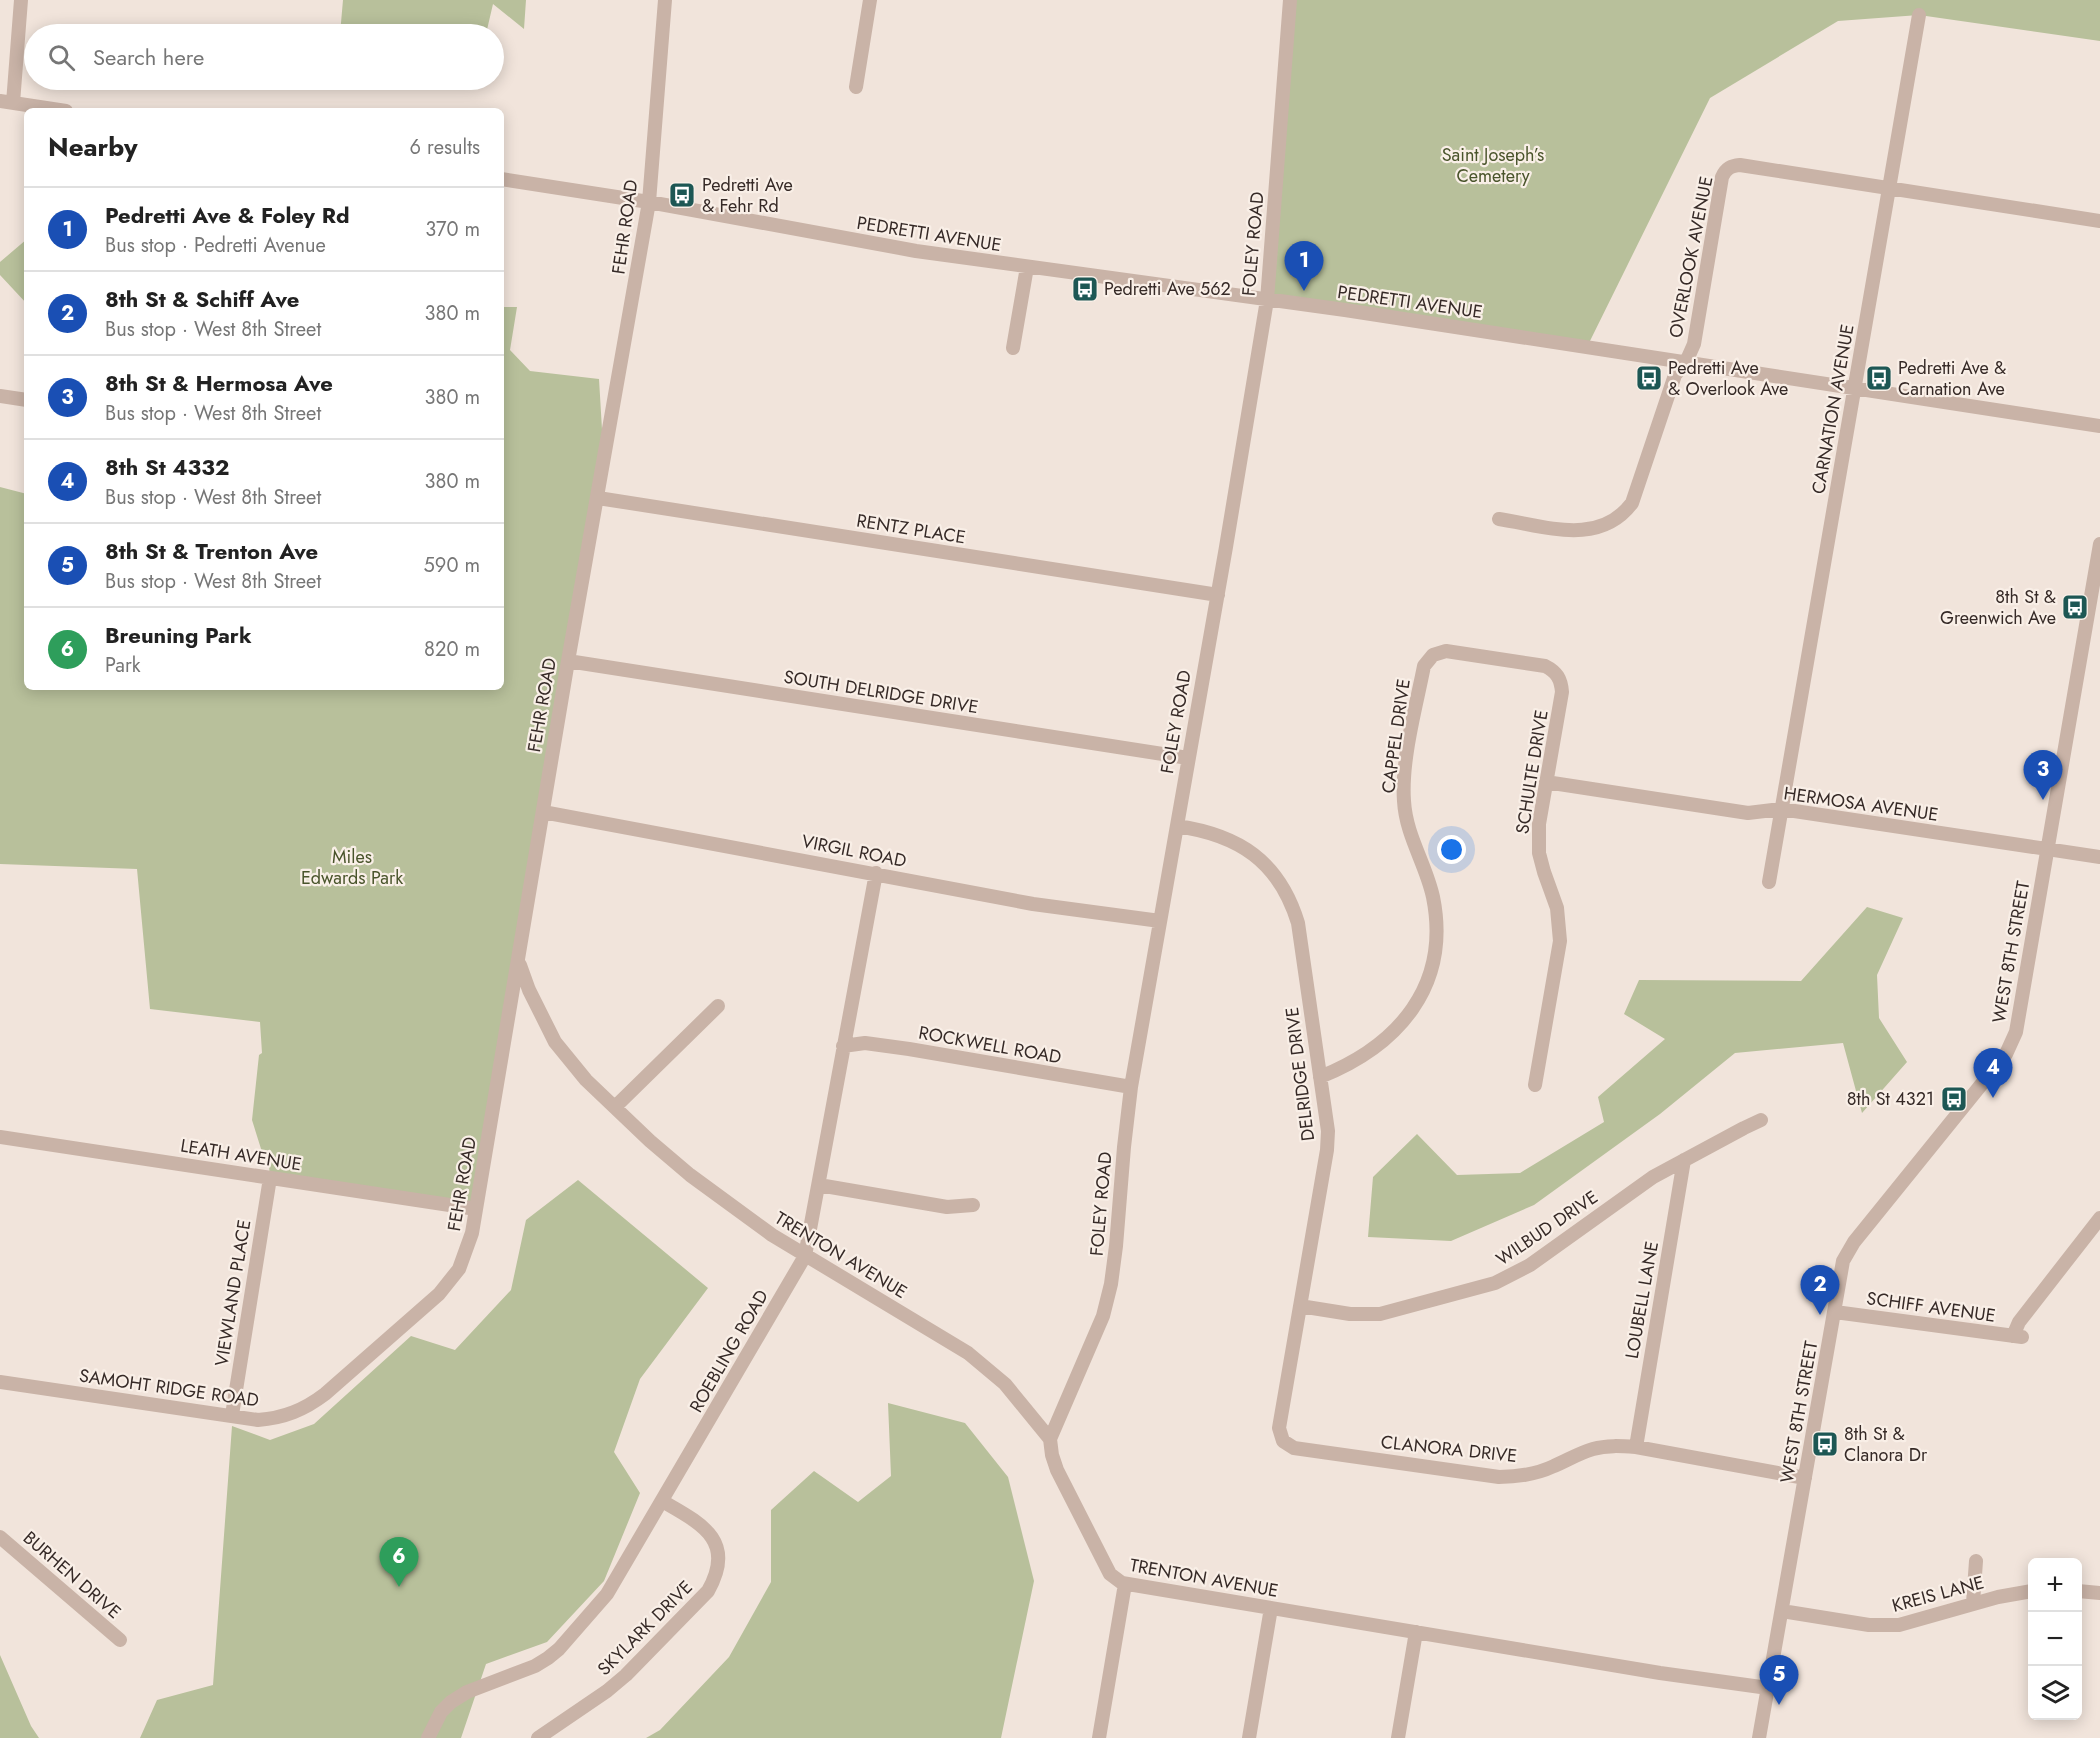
<!DOCTYPE html>
<meta charset="utf-8">
<style>
body{margin:0;font-family:Jost,sans-serif;background:#f2f2f2;color:#222}
.controls{position:absolute;right:18px;bottom:18px;display:grid;overflow:hidden;border-radius:9px;box-shadow:0 3px 15px #0003}
.controls button{width:54px;height:54px;display:grid;place-items:center;padding:0;border:0;border-bottom:2px solid #e0e0e0;background:#fff;color:#222;font:30px sans-serif}
.you{position:absolute;left:1452px;top:850px;width:21px;height:21px;margin:-15px;border:4px solid #fff;border-radius:50%;background:#1a73e8;box-shadow:0 0 0 9px #1a73e833}
.badge{display:grid;place-items:center;width:39px;height:39px;border-radius:50%;background:#1d5754;color:#fff;font-size:20px;font-weight:700}
.pin{position:absolute;translate:-50% -50px;filter:drop-shadow(0 2px 3px #0008)}
.pin::after{content:'';position:absolute;top:32px;width:21px;height:18px;background:inherit;clip-path:polygon(0 0,100% 0,50% 100%)}
.list{margin:0;padding:0;list-style:none}
h2{display:flex;justify-content:space-between;align-items:center;height:78px;margin:0;padding:0 24px;font-size:26px}
h2 small{font-size:20px;font-weight:400;color:#767676}
.list li{display:grid;grid-template-columns:39px 1fr auto;gap:18px;align-items:center;box-sizing:border-box;height:84px;padding:0 24px;border-top:2px solid #e0e0e0}
.list b{display:block;font-size:22px;white-space:nowrap}
.list p{margin:0;font-size:20px;white-space:nowrap;color:#767676}
.list em{font-size:20px;font-style:normal;color:#767676}
.icon{flex:none;width:33px;height:33px;fill:none;stroke:currentColor;stroke-width:2;stroke-linecap:round;stroke-linejoin:round}
.map{position:relative;flex:none;width:2100px;height:1738px;overflow:hidden}
.search{position:absolute;background:#fff;box-shadow:0 3px 15px #0003;left:24px;top:24px;width:480px;height:66px;display:flex;align-items:center;gap:15px;box-sizing:border-box;padding:0 21px;border-radius:33px;color:#767676;font-size:22px}
.panel{position:absolute;background:#fff;box-shadow:0 3px 15px #0003;left:24px;top:108px;width:480px;height:582px;border-radius:9px}
.map>svg:first-child{display:block}
</style>
<div class="map">
<svg width="2100" height="1738" viewBox="0 0 2100 1738">
<rect width="100%" height="100%" fill="#f1e4db"/>
<path fill="#b8c09b" d="M343 0H526L524 29 493 4 486 34H340Z
M1290 0H2100V41L1919 15 1838 21 1710 98 1587 347 1267 300Z
M380 80H451L449 90Z
M27 239V304L0 275V262Z
M501 307H517L510 350 530 371 599 379 604 463 476 1209 270 1178 268 1154 262 1152 252 1120 259 1055 262 1053 260 1022 150 1009 137 869 0 864V487L27 494V687H501Z
M1867 907 1903 918 1877 975 1879 1018 1907 1062 1862 1113 1843 1043 1735 1053 1660 1114 1534 1205 1451 1241 1368 1237 1373 1177 1417 1134 1457 1175 1520 1173 1604 1122 1598 1097 1665 1039 1624 1014 1639 980 1801 981Z
M578 1180 708 1288 640 1379 614 1452 640 1493 604 1581 547 1642 486 1664 461 1738H140L157 1700 213 1685 232 1426 270 1440 314 1424 411 1336 455 1350 511 1290 526 1220Z
M888 1403 965 1423 1008 1477 1034 1581 1001 1738H646L660 1730 729 1657 771 1582V1510L814 1471 858 1502 891 1476Z
M0 1655 31 1726 39 1738H0Z"/>
<g fill="none" stroke-linecap="round" stroke-linejoin="round">
<path stroke="#c9b3a7" stroke-width="14" d="M856 87 870 0
M0 101 66 111
M13 103 21 0
M501 179 649 202 916 251 1345 310 2100 426
M1013 348 1027 267
M0 396 27 400
M598 498 1218 595
M1499 519C1545 526 1599 547 1632 503L1675 375 1686 362 1694 344 1722 177C1726 168 1731 166 1740 165L2100 221
M568 661 1188 758
M1546 782 1748 813 1781 809 2100 857
M543 812 1033 904 1160 921
M1177 826C1239 835 1279 861 1298 923L1328 1131 1327 1150 1279 1428 1283 1441 1294 1448 1499 1477C1519 1477 1537 1474 1554 1466 1568 1460 1579 1453 1593 1449 1607 1445 1621 1446 1636 1447L1805 1478
M1769 882 1919 15
M520 965 529 990 555 1042 586 1080 650 1141 690 1175 772 1235 968 1353 1005 1384 1050 1439 1052 1455 1057 1470 1110 1574 1122 1583 1660 1673 1768 1688
M843 1046 865 1043 909 1049 1131 1087
M1320 1077C1398 1046 1451 986 1433 897 1426 864 1406 836 1404 801 1401 760 1416 707 1424 666L1433 655 1446 651 1545 666C1557 672 1561 679 1562 692L1539 824V853L1544 872 1557 908 1560 941 1535 1085
M615 1107 718 1006
M0 1137 476 1209
M819 1185 947 1207 973 1205
M1300 1306 1350 1314H1380L1495 1283 1530 1265 1653 1177 1744 1128 1761 1120
M1835 1312 2022 1337
M2013 1336 2019 1322 2100 1218
M0 1382 258 1420C284 1418 304 1410 325 1394L439 1294 459 1269 472 1233 568 661 649 202 665 0
M232 1415 270 1178
M1050 1439 1103 1316 1111 1284 1116 1246 1124 1147 1131 1087 1226 547 1267 300 1290 0
M1636 1447 1684 1160
M0 1537 120 1640
M2078 1591 2100 1593
M1973 1603 1976 1561
M1782 1611 1869 1625H1899L1998 1597 2032 1591
M428 1738 441 1712 451 1702 467 1692 535 1666 548 1658 559 1649 607 1594 805 1256 876 873
M538 1738 607 1691 626 1675 708 1591C737 1540 700 1523 662 1501
M1099 1738 1125 1584
M1249 1738 1271 1608
M1398 1738 1416 1632
M1759 1738 1843 1261 1854 1242 2006 1054 2016 1032 2100 544"/>
</g>
<defs>
<symbol id="bus-square" viewBox="-11 -11 22 22"><rect x="-9" y="-9" width="18" height="18" rx="4" fill="#1d5754" stroke="#f9efe7"/><path d="M-5-6H5V4H4V6H2V4H-2V6H-4V4H-5ZM-3.5-4V0h7V-4ZM-3.5 1.2v1.5H-2V1.2ZM2 1.2v1.5H3.5V1.2Z" fill="#fff"/></symbol>
</defs>
<g fill-rule="evenodd">
<use href="#bus-square" x="667" y="180" width="30" height="30"/>
<use href="#bus-square" x="1070" y="274" width="30" height="30"/>
<use href="#bus-square" x="1634" y="363" width="30" height="30"/>
<use href="#bus-square" x="1864" y="363" width="30" height="30"/>
<use href="#bus-square" x="2060" y="592" width="30" height="30"/>
<use href="#bus-square" x="1939" y="1084" width="30" height="30"/>
<use href="#bus-square" x="1810" y="1429" width="30" height="30"/>
</g>
<g text-anchor="middle" stroke-width="4.5" stroke-linejoin="round" paint-order="stroke">
<g font-size="18" fill="#49542b" stroke="#f9efe7">
<text x="1493" y="161">Saint Joseph’s<tspan x="1493" dy="21">Cemetery</tspan></text>
<text x="352" y="863">Miles<tspan x="352" dy="21">Edwards Park</tspan></text>
</g>
<g font-size="18" fill="#362a27" stroke="#f9efe7" text-anchor="start">
<text x="702" y="191">Pedretti Ave<tspan x="702" dy="21">&amp; Fehr Rd</tspan></text>
<text x="1104" y="295">Pedretti Ave 562</text>
<text x="1668" y="374">Pedretti Ave<tspan x="1668" dy="21">&amp; Overlook Ave</tspan></text>
<text x="1898" y="374">Pedretti Ave &amp;<tspan x="1898" dy="21">Carnation Ave</tspan></text>
<text x="2056" y="603" text-anchor="end">8th St &amp;<tspan x="2056" dy="21">Greenwich Ave</tspan></text>
<text x="1934" y="1105" text-anchor="end">8th St 4321</text>
<text x="1844" y="1440">8th St &amp;<tspan x="1844" dy="21">Clanora Dr</tspan></text>
</g>
<g font-size="18" fill="#362a27" stroke="#f9efe7">
<text transform="translate(625 227) rotate(-82)" y="6">FEHR ROAD</text>
<text transform="translate(929 234) rotate(9)" y="6">PEDRETTI AVENUE</text>
<text transform="translate(1253 244) rotate(-85)" y="6">FOLEY ROAD</text>
<text transform="translate(1691 257) rotate(-79)" y="6">OVERLOOK AVENUE</text>
<text transform="translate(1410 302) rotate(8)" y="6">PEDRETTI AVENUE</text>
<text transform="translate(1833 409) rotate(-80)" y="6">CARNATION AVENUE</text>
<text transform="translate(911 529) rotate(9)" y="6">RENTZ PLACE</text>
<text transform="translate(881 692) rotate(9)" y="6">SOUTH DELRIDGE DRIVE</text>
<text transform="translate(542 705) rotate(-80)" y="6">FEHR ROAD</text>
<text transform="translate(1176 722) rotate(-80)" y="6">FOLEY ROAD</text>
<text transform="translate(1396 736) rotate(-82)" y="6">CAPPEL DRIVE</text>
<text transform="translate(1532 772) rotate(-81)" y="6">SCHULTE DRIVE</text>
<text transform="translate(1861 804) rotate(8)" y="6">HERMOSA AVENUE</text>
<text transform="translate(854 851) rotate(11)" y="6">VIRGIL ROAD</text>
<text transform="translate(2011 952) rotate(-80)" y="6">WEST 8TH STREET</text>
<text transform="translate(990 1045) rotate(10)" y="6">ROCKWELL ROAD</text>
<text transform="translate(1300 1074) rotate(-97)" y="6">DELRIDGE DRIVE</text>
<text transform="translate(241 1155) rotate(9)" y="6">LEATH AVENUE</text>
<text transform="translate(462 1184) rotate(-80)" y="6">FEHR ROAD</text>
<text transform="translate(1101 1204) rotate(-85)" y="6">FOLEY ROAD</text>
<text transform="translate(1547 1228) rotate(-34)" y="6">WILBUD DRIVE</text>
<text transform="translate(841 1255) rotate(31)" y="6">TRENTON AVENUE</text>
<text transform="translate(233 1293) rotate(-81)" y="6">VIEWLAND PLACE</text>
<text transform="translate(1642 1300) rotate(-80)" y="6">LOUBELL LANE</text>
<text transform="translate(1931 1307) rotate(8)" y="6">SCHIFF AVENUE</text>
<text transform="translate(729 1351) rotate(-60)" y="6">ROEBLING ROAD</text>
<text transform="translate(169 1388) rotate(8)" y="6">SAMOHT RIDGE ROAD</text>
<text transform="translate(1799 1412) rotate(-80)" y="6">WEST 8TH STREET</text>
<text transform="translate(1449 1449) rotate(6)" y="6">CLANORA DRIVE</text>
<text transform="translate(72 1575) rotate(41)" y="6">BURHEN DRIVE</text>
<text transform="translate(1204 1578) rotate(10)" y="6">TRENTON AVENUE</text>
<text transform="translate(1938 1594) rotate(-15)" y="6">KREIS LANE</text>
<text transform="translate(645 1628) rotate(-45)" y="6">SKYLARK DRIVE</text>
</g>
</g>
</svg>
<div class="controls">
<button>+</button>
<button>−</button>
<button><svg class="icon" aria-label="layers" viewBox="0 0 24 24"><path d="M12 4l9 5-9 5-9-5zM3 14l9 5 9-5"/></svg></button>
</div>
<div class="you"></div>
<div class="pin badge" style="left:1304px;top:291px;background:#1a4fb4">1</div>
<div class="pin badge" style="left:1820px;top:1315px;background:#1a4fb4">2</div>
<div class="pin badge" style="left:2043px;top:800px;background:#1a4fb4">3</div>
<div class="pin badge" style="left:1993px;top:1098px;background:#1a4fb4">4</div>
<div class="pin badge" style="left:1779px;top:1705px;background:#1a4fb4">5</div>
<div class="pin badge" style="left:399px;top:1587px;background:#2e9e5b">6</div>
<div class="search"><svg class="icon" aria-label="search" viewBox="0 0 24 24"><circle cx="10" cy="10" r="6"/><path d="M15 15l6 6"/></svg>Search here</div>
<section class="panel">
<h2>Nearby<small>6 results</small></h2>
<ul class="list">
<li><span class="badge" style="background:#1a4fb4">1</span><div><b>Pedretti Ave &amp; Foley Rd</b><p>Bus stop · Pedretti Avenue</p></div><em>370 m</em></li>
<li><span class="badge" style="background:#1a4fb4">2</span><div><b>8th St &amp; Schiff Ave</b><p>Bus stop · West 8th Street</p></div><em>380 m</em></li>
<li><span class="badge" style="background:#1a4fb4">3</span><div><b>8th St &amp; Hermosa Ave</b><p>Bus stop · West 8th Street</p></div><em>380 m</em></li>
<li><span class="badge" style="background:#1a4fb4">4</span><div><b>8th St 4332</b><p>Bus stop · West 8th Street</p></div><em>380 m</em></li>
<li><span class="badge" style="background:#1a4fb4">5</span><div><b>8th St &amp; Trenton Ave</b><p>Bus stop · West 8th Street</p></div><em>590 m</em></li>
<li><span class="badge" style="background:#2e9e5b">6</span><div><b>Breuning Park</b><p>Park</p></div><em>820 m</em></li>
</ul>
</section>
</div>
